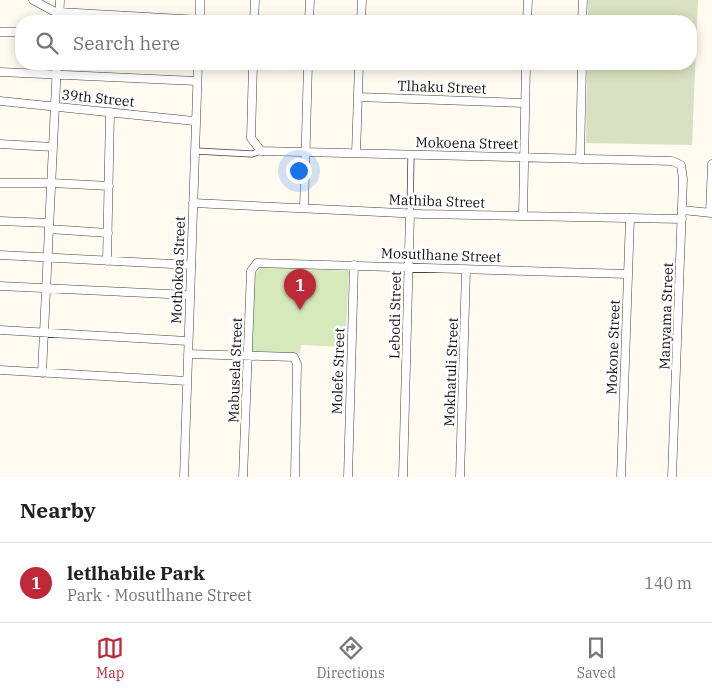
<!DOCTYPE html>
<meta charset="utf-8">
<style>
body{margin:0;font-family:"IBM Plex Serif",serif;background:#f2f2f2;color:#202124}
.you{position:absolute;left:298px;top:170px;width:18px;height:18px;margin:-12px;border:4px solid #fff;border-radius:50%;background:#1a73e8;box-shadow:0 0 0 8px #1a73e833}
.badge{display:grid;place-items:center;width:32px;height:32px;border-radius:50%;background:#bd2939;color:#fff;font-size:16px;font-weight:700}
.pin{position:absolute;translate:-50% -41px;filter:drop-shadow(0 1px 2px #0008)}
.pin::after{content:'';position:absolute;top:26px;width:18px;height:15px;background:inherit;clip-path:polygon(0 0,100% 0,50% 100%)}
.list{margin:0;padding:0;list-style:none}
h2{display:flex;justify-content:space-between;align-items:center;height:65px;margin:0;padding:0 20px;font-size:21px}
h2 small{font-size:16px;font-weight:400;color:#757577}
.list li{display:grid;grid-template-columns:32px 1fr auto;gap:15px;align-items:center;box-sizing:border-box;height:80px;padding:0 20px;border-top:1px solid #e0e0e0}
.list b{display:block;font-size:19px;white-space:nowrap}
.list p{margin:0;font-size:16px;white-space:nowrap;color:#757577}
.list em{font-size:16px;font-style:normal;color:#757577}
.icon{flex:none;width:28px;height:28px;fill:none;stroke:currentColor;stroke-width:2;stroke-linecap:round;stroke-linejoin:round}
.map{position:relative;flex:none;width:712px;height:477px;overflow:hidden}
.search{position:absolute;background:#fff;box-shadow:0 2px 12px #0003;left:15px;right:15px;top:15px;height:55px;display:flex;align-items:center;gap:12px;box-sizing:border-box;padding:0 18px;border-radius:20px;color:#757577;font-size:19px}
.sheet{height:145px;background:#fff}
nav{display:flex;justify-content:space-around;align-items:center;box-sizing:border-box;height:70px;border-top:1px solid #e0e0e0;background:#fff;font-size:14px;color:#757577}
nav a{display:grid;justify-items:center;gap:2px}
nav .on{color:#bd2939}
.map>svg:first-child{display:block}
</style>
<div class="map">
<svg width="712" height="477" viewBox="0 0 712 477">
<rect width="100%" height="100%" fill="#fffbf1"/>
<path fill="#d5e9ba" d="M262 267 349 271 345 347 301 345 300 353 252 351 255 274Z"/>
<path fill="#d9e1c2" d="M588 0H698L692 145 586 143 587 64H691V21H588Z"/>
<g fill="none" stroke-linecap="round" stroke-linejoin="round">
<defs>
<path id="pedestrian" d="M196 151 252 154 261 151
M410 214 411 154"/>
<path id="minor" d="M33 0 59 14
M59 12 200 20
M59 21 60 0
M200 21V0
M254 21 255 0
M309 21 310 0
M361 21 362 0
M527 21 528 0
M582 21 583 0
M0 32H21
M253 64 251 138 261 151 672 161 681 165 683 179 672 477
M0 72 196 81
M358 97 525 103
M0 101 194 121
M0 144 53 147
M356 153 359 64
M580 159 582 64
M0 183H52L109 186
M193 203 422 214 682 219
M304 208 308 64
M682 210 712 213
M710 213 712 164
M523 216 526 64
M0 221 49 223
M49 229 108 233
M0 255 191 265
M107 261 110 112
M0 286 189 295
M0 330 187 341
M188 354 294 357 297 364 295 477
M0 370 187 381
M42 373 57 64
M184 477 198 64
M243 477 251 271 257 263 628 274
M348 477 354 265
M403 477 410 214
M460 477 466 269
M621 477 630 218"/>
</defs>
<use href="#pedestrian" stroke="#424242" stroke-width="7"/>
<use href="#minor" stroke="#424242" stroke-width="9"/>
<use href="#pedestrian" stroke="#fff" stroke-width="5.5"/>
<use href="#minor" stroke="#fff" stroke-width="8"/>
</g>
<g text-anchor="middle" stroke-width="5" stroke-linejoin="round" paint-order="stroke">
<g font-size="14" fill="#0f0f0f" stroke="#fff">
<text transform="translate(442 87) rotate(2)" y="5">Tlhaku Street</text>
<text transform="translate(98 98) rotate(6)" y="5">39th Street</text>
<text transform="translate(467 143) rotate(1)" y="5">Mokoena Street</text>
<text transform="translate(437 201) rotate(2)" y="5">Mathiba Street</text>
<text transform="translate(441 255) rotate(2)" y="5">Mosutlhane Street</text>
<text transform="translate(178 270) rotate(-88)" y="5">Mothokoa Street</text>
<text transform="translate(395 315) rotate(-89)" y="5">Lebodi Street</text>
<text transform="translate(666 316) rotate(-88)" y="5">Manyama Street</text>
<text transform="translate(613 347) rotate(-88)" y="5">Mokone Street</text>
<text transform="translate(235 370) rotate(-88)" y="5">Mabusela Street</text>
<text transform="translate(338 371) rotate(-88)" y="5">Molefe Street</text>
<text transform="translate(451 372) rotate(-88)" y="5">Mokhatuli Street</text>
</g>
</g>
</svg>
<div class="you"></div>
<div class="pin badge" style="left:300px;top:310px">1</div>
<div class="search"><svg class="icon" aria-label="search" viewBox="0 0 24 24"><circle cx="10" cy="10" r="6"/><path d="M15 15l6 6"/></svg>Search here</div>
</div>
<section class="sheet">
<h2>Nearby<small></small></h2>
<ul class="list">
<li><span class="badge">1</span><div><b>letlhabile Park</b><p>Park · Mosutlhane Street</p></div><em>140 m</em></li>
</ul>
</section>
<nav>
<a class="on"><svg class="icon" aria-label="map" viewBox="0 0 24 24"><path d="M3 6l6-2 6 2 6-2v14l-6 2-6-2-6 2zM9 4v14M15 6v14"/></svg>Map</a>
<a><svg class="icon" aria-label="directions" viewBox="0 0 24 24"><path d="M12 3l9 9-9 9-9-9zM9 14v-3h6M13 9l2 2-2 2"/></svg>Directions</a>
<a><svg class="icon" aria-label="saved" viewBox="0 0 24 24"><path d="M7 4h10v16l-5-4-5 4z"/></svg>Saved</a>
</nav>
